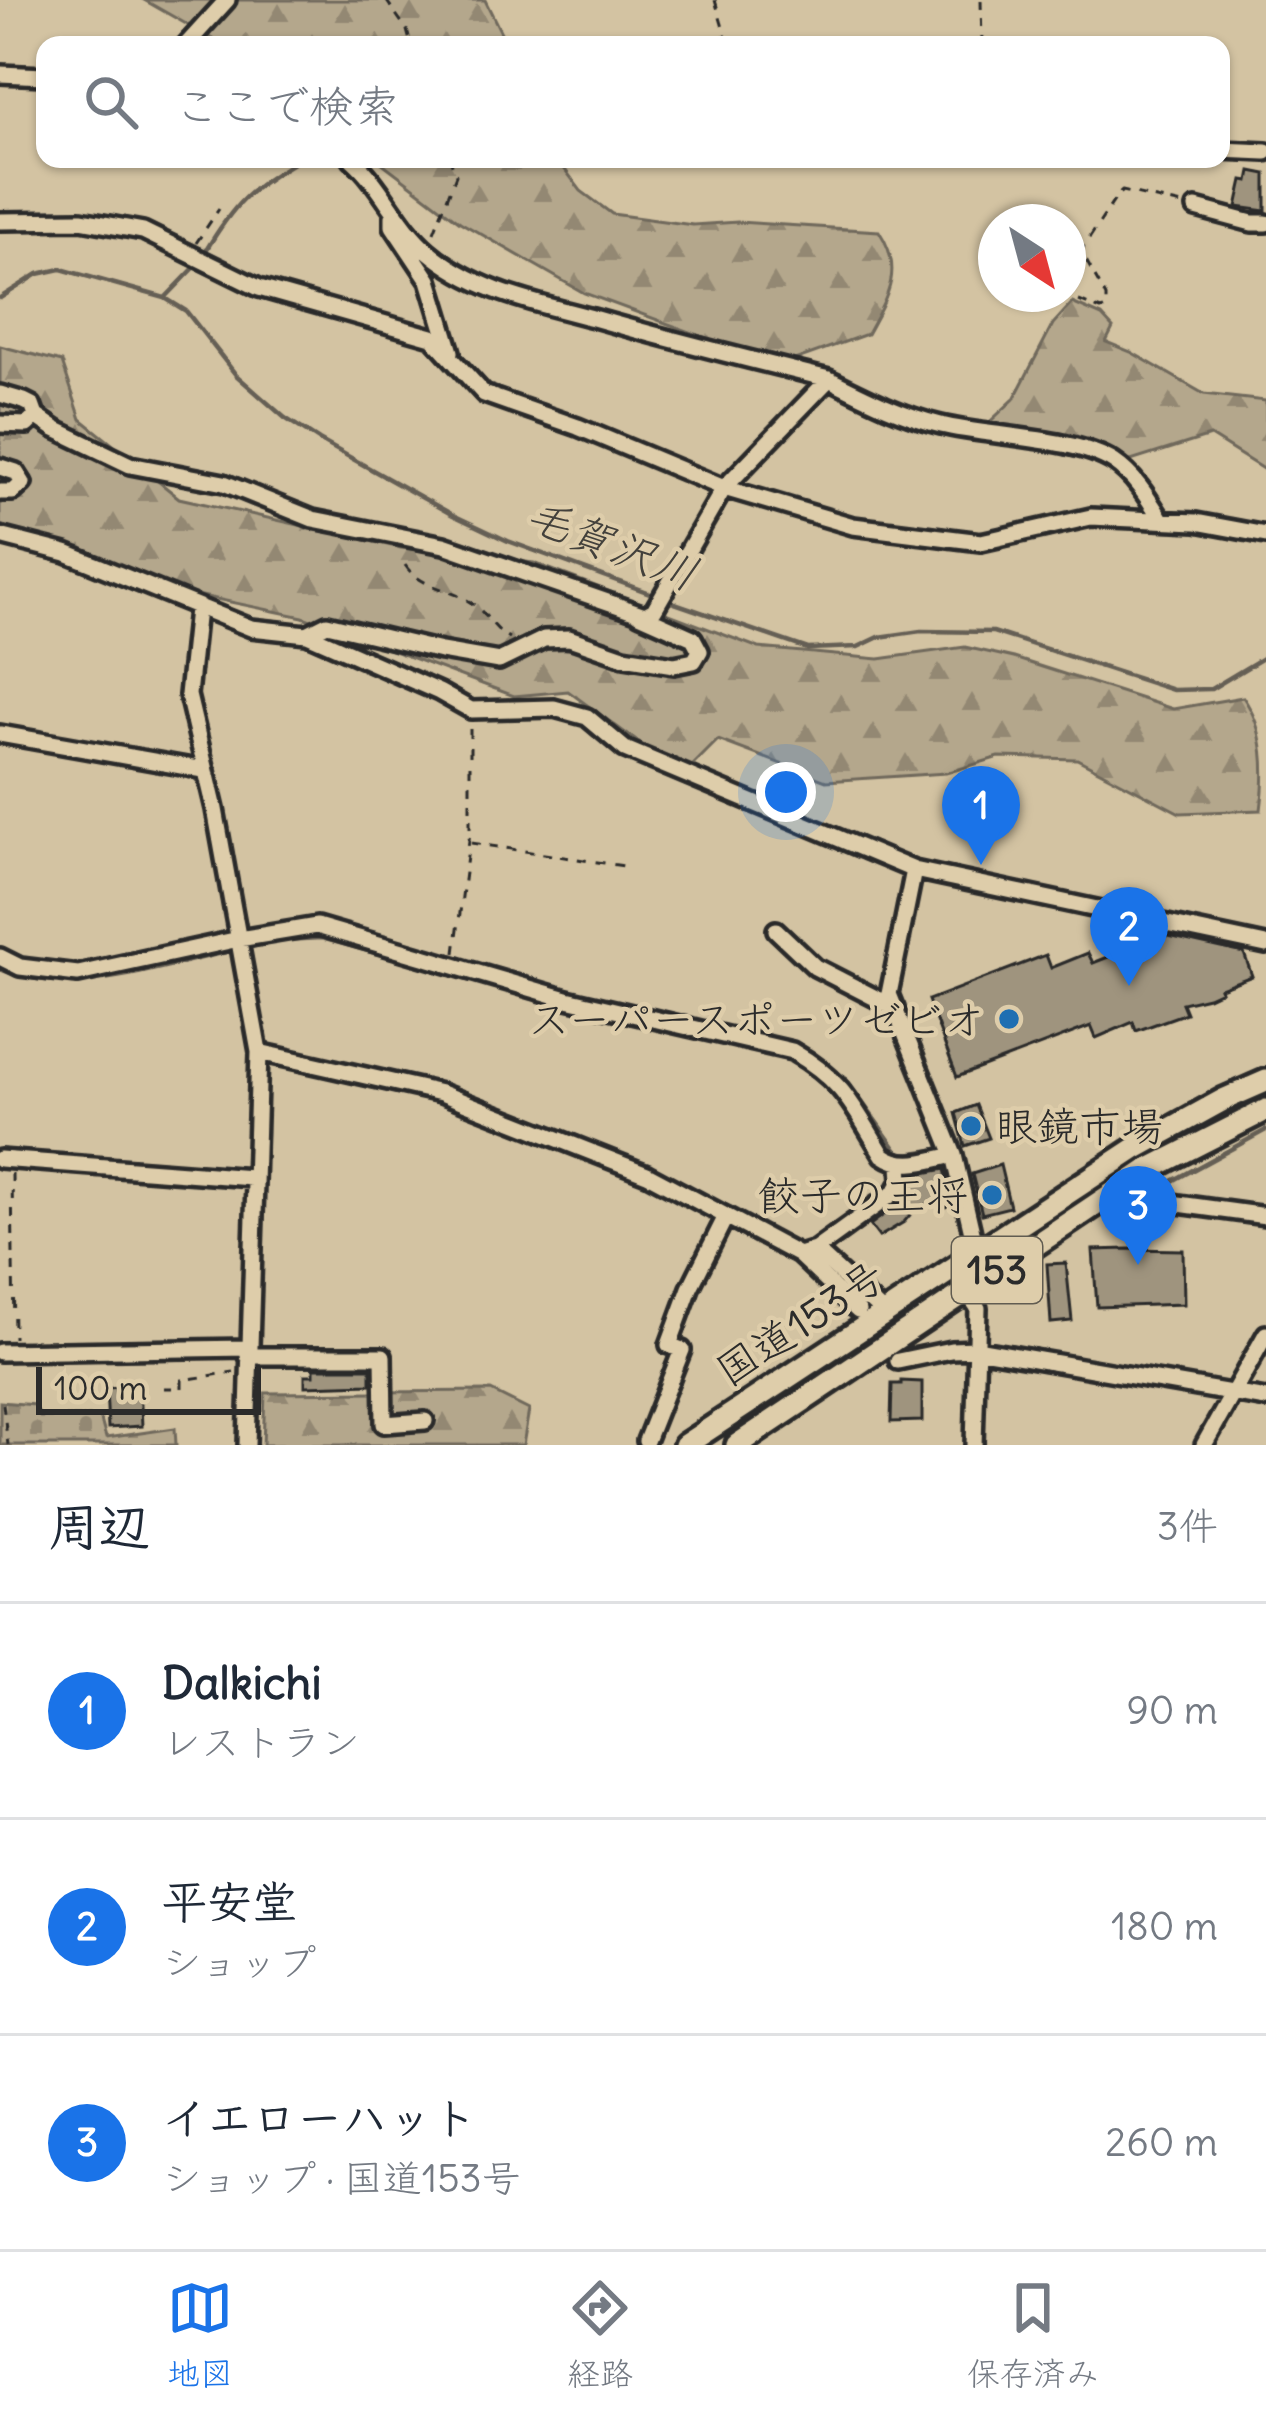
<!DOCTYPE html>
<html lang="ja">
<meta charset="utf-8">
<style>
body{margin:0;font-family:Delius,"Klee One",sans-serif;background:#f2f2f3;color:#1f2937}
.compass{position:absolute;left:978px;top:204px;width:108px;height:108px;border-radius:50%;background:#fff;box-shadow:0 3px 9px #0004;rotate:144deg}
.scale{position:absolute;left:36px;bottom:30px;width:225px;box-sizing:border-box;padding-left:12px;border:6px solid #2b2b2b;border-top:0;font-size:33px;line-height:42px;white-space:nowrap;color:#2b2b2b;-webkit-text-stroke:9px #decdaa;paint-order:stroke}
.you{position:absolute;left:786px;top:792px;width:42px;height:42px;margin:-30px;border:9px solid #fff;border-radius:50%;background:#1a73e8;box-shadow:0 0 0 18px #1a73e833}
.badge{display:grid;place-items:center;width:78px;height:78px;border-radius:50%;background:#1a73e8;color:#fff;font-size:39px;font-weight:700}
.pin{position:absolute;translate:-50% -99px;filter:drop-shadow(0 3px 6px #0008)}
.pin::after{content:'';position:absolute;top:63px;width:42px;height:36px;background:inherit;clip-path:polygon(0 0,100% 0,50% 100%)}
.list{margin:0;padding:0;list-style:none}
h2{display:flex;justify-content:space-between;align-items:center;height:156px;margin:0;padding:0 48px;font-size:51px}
h2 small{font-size:39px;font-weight:400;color:#747a83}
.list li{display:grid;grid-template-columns:78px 1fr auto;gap:36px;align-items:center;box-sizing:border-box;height:216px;padding:0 48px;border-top:3px solid #e0e1e3}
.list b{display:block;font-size:45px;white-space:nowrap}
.list p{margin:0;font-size:39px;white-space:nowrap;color:#747a83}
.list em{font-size:39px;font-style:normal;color:#747a83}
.icon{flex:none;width:66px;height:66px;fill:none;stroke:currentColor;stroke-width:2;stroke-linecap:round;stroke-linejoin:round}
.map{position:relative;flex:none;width:1266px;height:1445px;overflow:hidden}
.search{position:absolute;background:#fff;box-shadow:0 3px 9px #0004;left:36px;right:36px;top:36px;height:132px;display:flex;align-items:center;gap:30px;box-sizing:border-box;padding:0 42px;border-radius:24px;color:#747a83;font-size:45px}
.sheet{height:804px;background:#fff}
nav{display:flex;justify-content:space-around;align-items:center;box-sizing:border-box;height:168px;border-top:3px solid #e0e1e3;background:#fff;font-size:33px;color:#747a83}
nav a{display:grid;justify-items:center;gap:6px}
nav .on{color:#1a73e8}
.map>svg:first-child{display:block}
</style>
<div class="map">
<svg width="1266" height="1445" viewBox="0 0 1266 1445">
<defs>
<pattern id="forest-firs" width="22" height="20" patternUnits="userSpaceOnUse" patternTransform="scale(3)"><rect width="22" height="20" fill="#b4a78c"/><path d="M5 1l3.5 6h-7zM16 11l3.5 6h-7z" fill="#938873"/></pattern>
<pattern id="cemetery-stones" width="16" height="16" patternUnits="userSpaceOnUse" patternTransform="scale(3)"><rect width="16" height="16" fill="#b4a78c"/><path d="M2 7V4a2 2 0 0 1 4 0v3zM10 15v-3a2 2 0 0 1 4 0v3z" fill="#938873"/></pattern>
</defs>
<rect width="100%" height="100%" fill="#d3c3a2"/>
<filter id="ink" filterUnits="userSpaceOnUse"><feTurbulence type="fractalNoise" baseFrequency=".00833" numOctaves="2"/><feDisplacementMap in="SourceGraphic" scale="24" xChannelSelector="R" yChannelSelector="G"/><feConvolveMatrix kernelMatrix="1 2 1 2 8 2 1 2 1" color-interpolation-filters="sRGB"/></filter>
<g filter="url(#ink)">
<path fill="url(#forest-firs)" stroke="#70695c" stroke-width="3" d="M144 0H485L507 45H223Z
M377 159H557L581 191 612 214 693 225 738 222 879 231C905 270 887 298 867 334L792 361 712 340 584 293 460 222Z
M1072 303 1102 316 1113 328 1106 342 1131 352 1204 394 1266 401V471L1210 436 1131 461 1086 449 977 434 1014 399 1053 324Z
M0 346 62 362 81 419 179 498 401 548 534 563 759 648 879 659 965 647 1014 658 1173 709 1243 697C1266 730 1266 772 1261 810L1180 813 1077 759 999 757 946 773 826 781 718 740 683 775 568 691 514 696 303 617 187 593 28 534 0 528Z
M491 1391 529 1410 523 1445H263L265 1393Z"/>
<path fill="url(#cemetery-stones)" stroke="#70695c" stroke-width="3" d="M0 1402 35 1405 40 1417H100L106 1438 175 1428 176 1445H0Z"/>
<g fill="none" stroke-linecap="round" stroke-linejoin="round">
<path stroke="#655f54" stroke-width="4.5" d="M205 252C235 202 250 188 300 159
M0 298 38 274 61 269 165 298 186 311 236 375 285 418 319 440 453 515 508 541 655 595
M165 298 194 268
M666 600 808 649 858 647 879 637 921 631 993 632 1173 690 1211 689 1266 656
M246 948 281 940 322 938 444 972
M0 969C73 999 156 967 231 951
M454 975 511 991
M566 991 802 1047 845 1078 900 1155 940 1149
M1156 1190 1266 1130"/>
</g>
<path fill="#9f947e" stroke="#2b2b2b" stroke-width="3" d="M1251 171 1266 174V211L1237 207 1243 180 1249 181Z
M1164 935 1244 953 1252 976 1220 988 1221 991 1208 997 1182 1003 1186 1013 1136 1031 1133 1022 1096 1038 1091 1026 957 1077 928 1000 1046 955 1051 968 1088 953 1093 963Z
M976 1105 989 1138 965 1146 956 1113Z
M1000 1165 1010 1207 982 1214 972 1174Z
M945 1169 953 1205 940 1208 938 1202 906 1209 910 1215 904 1222 879 1237 870 1225 905 1199 913 1175Z
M1128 1249 1183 1250 1184 1304 1097 1307 1093 1250Z
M1066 1263 1072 1321 1051 1323 1047 1264Z
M314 1368H371V1384L305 1386V1375H314Z
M901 1381 922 1382V1421L891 1422 892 1384H901Z
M140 1386 142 1426 108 1428 106 1388Z"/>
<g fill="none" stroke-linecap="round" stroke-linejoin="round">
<defs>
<path id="minor" d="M186 45 227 0
M0 74 45 76
M1221 150 1266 152
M1196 208 1252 223H1266
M393 216V226L429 280 451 352
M0 221 81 220 143 231 259 288 432 337 484 394 578 427 724 488 853 526 981 542 1091 517 1196 522 1266 535
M829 379C865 397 902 416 941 425 990 437 1075 437 1114 462 1135 476 1148 498 1161 519
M0 394 24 401 32 405 36 416 55 429 130 465 224 483 313 519 444 545 645 615 654 610 724 488 829 379C751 360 674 341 597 319 537 303 476 292 428 251 397 225 382 185 352 159
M0 424 27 425 36 416
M0 467 16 472 23 483 13 492H0
M0 536 66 553 251 628 307 634 439 692 471 710 554 708 587 717 625 749 914 870 1266 945
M197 609 188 695 215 809 259 1052 247 1445
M307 634 327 624 441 651 499 661 544 639 569 638 624 657 674 665 694 661 700 651 693 638 639 614
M0 734 204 770
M914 870 889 994 954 1155 977 1254
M776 930 815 967 895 1008
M0 957 20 967 78 974 239 939 317 926 567 999 792 1051C843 1080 853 1106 883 1155 905 1171 929 1160 954 1155
M259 1052 441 1093 647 1174 799 1255 858 1311
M0 1159 252 1178
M1129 1183 1142 1199 1266 1216
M815 1250 886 1315
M799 1255 815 1250 895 1192 901 1181 900 1165
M966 1291 978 1308 974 1445
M0 1352 248 1348
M248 1356H383L384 1424 425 1421
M898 1361 951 1350 976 1349 1266 1399
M646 1441 682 1350 669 1345 690 1288 726 1216
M1204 1445 1266 1334"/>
<path id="highway" d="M685 1445 1136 1148 1225 1099 1266 1081
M737 1445 1146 1171 1266 1110"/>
</defs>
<use href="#minor" stroke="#2b2b2b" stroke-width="24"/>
<use href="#highway" stroke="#2b2b2b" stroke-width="30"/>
<path stroke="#2b2b2b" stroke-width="3" stroke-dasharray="9 9" stroke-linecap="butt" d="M386 0 407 30 411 45
M715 0 728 45
M981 0 982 45
M434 232 456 175 450 159
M196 243 219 209
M1079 301 1101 310 1106 308V297L1081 251 1117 196 1122 191 1182 205
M405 565C421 589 450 587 473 604 487 614 494 630 509 638
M471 843 624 866
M455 953 470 832V723
M12 1173 14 1338
M164 1388H182V1380L234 1372
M3 1404 8 1445"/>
<use href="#minor" stroke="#decdaa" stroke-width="15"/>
<use href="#highway" stroke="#decdaa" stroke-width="21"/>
</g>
</g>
<g fill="#1f6fb2" stroke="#decdaa" stroke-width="4.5">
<circle cx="1009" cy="1019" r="12"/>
<circle cx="971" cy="1126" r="12"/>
<circle cx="992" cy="1195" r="12"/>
</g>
<g text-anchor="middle" stroke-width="9" stroke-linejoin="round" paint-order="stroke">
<rect fill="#decdaa" stroke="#615c51" stroke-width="3" x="952" y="1237" width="90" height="66" rx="9"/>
<g font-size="39" font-weight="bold" fill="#2b2b2b">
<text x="997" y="1284">153</text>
</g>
<g font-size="42" fill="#2b2b2b" stroke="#decdaa" text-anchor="end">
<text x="985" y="1034">スーパースポーツゼビオ</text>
<text x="995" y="1141" text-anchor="start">眼鏡市場</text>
<text x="968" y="1210">餃子の王将</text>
</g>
<g font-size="42" fill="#2b2b2b" stroke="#decdaa">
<text transform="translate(800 1323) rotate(-33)" y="15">国道153号</text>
</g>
<g font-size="45" font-style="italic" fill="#43413c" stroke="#decdaa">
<text transform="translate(612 544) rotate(21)" y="16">毛賀沢川</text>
</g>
</g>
</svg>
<svg class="compass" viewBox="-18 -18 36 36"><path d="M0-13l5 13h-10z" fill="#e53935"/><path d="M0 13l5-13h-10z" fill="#747a83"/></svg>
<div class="scale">100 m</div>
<div class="you"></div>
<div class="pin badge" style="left:981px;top:865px">1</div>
<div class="pin badge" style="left:1129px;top:986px">2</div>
<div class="pin badge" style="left:1138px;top:1265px">3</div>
<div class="search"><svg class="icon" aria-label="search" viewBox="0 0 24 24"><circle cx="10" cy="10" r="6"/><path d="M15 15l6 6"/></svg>ここで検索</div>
</div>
<section class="sheet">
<h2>周辺<small>3件</small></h2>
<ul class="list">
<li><span class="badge">1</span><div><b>Dalkichi</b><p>レストラン</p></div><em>90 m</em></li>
<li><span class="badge">2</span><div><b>平安堂</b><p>ショップ</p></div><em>180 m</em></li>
<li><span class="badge">3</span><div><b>イエローハット</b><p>ショップ · 国道153号</p></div><em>260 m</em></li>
</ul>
</section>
<nav>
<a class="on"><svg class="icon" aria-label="map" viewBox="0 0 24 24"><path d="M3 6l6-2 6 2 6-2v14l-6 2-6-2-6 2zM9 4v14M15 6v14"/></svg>地図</a>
<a><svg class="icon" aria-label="directions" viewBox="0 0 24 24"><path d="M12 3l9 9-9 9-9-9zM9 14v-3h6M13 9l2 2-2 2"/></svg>経路</a>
<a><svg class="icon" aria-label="saved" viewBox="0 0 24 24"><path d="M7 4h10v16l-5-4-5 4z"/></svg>保存済み</a>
</nav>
